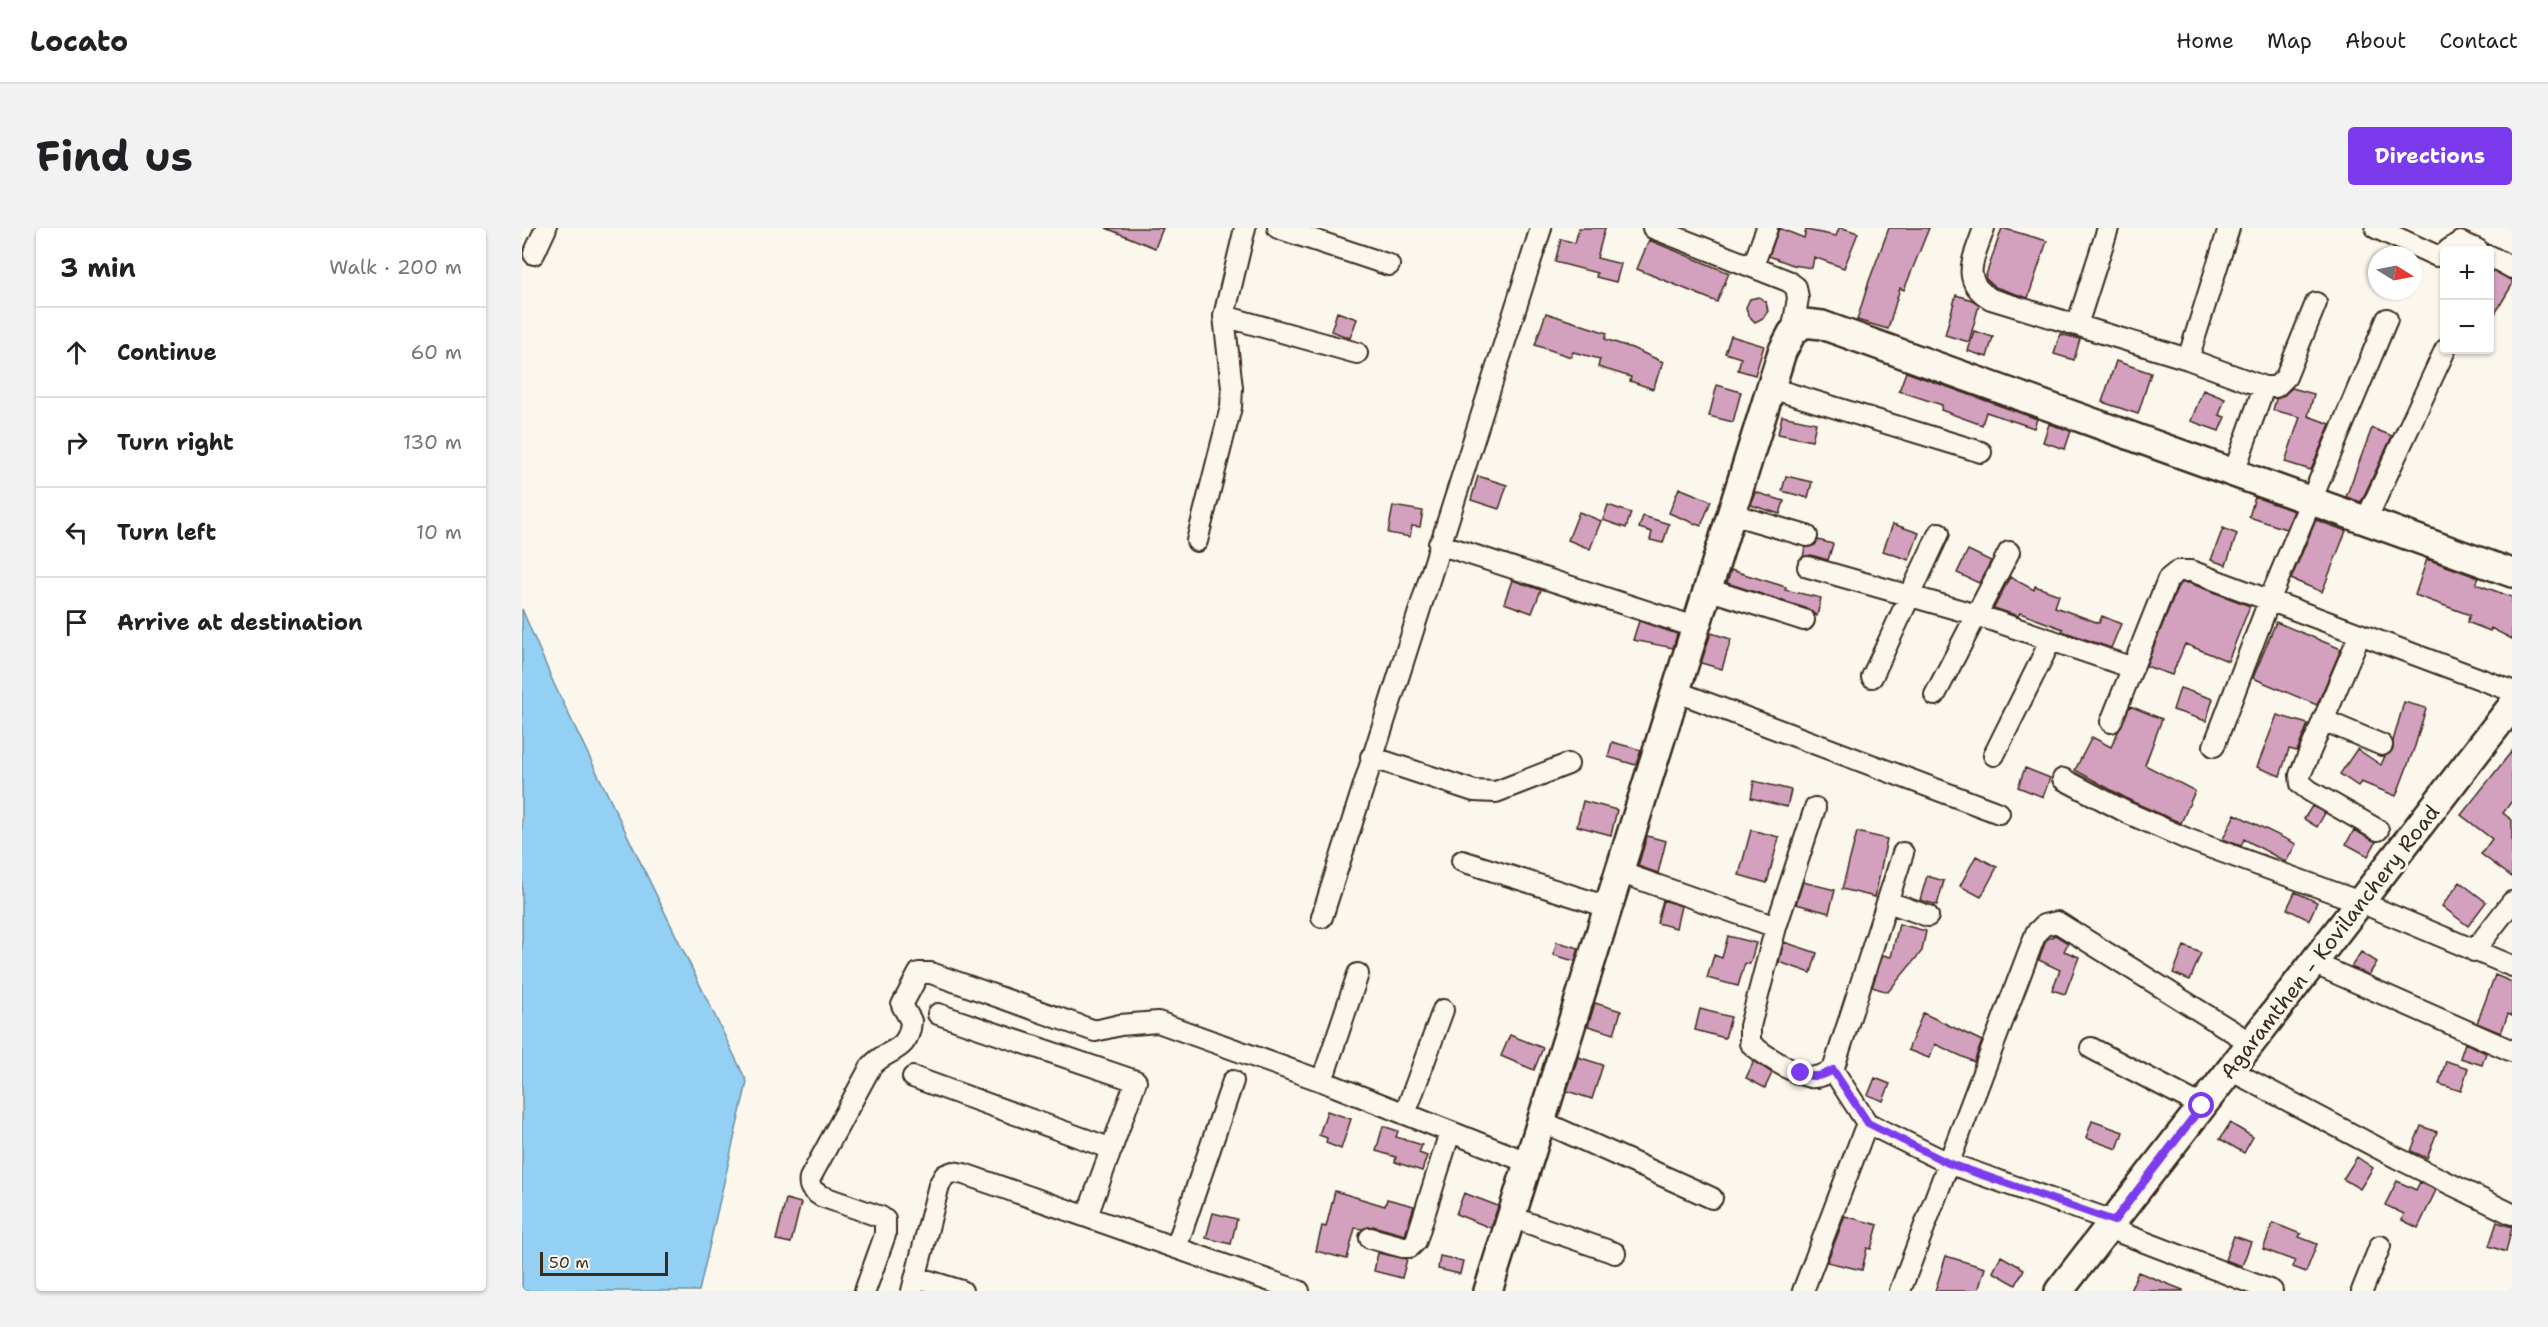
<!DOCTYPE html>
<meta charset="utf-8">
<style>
body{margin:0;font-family:"Shantell Sans",sans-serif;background:#f2f2f2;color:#202124}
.controls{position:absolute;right:18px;top:18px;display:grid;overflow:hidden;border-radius:6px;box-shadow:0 2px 4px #0004}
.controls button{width:54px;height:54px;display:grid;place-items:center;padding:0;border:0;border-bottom:2px solid #e0e0e0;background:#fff;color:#202124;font:30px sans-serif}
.compass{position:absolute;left:1846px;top:18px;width:54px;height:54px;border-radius:50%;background:#fff;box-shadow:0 2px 4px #0004;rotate:100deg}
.scale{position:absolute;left:18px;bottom:15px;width:128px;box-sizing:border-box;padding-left:6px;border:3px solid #3b2a1e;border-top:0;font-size:16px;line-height:21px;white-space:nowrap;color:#3b2a1e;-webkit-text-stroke:4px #fbf7ec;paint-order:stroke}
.stop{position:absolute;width:18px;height:18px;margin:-14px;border:4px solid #7c3aed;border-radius:50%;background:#fff}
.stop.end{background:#7c3aed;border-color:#fff;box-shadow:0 2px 6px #0008}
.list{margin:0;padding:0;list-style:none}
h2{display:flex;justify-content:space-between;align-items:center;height:78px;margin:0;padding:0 24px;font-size:26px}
h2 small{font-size:20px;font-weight:400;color:#757577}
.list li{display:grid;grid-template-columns:39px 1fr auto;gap:18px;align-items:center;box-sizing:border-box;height:90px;padding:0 24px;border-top:2px solid #e0e0e0}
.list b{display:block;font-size:22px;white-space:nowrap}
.list em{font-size:20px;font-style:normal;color:#757577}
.icon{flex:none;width:33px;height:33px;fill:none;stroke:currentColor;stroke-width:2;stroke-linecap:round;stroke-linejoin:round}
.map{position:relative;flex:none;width:1990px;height:1063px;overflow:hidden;border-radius:6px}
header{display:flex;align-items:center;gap:36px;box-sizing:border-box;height:84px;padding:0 30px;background:#fff;border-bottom:2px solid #e0e0e0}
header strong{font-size:28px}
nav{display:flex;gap:33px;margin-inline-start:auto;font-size:21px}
.intro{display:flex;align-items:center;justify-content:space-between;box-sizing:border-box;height:144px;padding:0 36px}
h1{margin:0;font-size:42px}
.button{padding:15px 27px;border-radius:6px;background:#7c3aed;color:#fff;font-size:21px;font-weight:700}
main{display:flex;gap:36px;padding:0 36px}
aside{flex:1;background:#fff;border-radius:6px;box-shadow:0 2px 4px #0004}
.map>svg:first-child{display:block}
</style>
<header>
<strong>Locato</strong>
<nav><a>Home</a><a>Map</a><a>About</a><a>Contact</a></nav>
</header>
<div class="intro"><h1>Find us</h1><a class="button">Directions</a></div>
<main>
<aside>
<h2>3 min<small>Walk · 200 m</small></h2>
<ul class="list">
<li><svg class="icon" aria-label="ahead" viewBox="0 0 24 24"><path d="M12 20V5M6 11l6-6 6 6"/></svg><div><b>Continue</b></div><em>60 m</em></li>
<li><svg class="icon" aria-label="right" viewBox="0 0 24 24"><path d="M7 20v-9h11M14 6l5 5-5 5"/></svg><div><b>Turn right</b></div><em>130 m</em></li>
<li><svg class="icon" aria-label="left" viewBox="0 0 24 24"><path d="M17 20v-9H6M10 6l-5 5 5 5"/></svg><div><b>Turn left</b></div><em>10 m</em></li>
<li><svg class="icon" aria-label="arrive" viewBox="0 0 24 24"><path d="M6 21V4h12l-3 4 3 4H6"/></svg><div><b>Arrive at destination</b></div></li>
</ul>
</aside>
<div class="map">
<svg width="1990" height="1063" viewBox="0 0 1990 1063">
<rect width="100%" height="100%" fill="#fbf7ec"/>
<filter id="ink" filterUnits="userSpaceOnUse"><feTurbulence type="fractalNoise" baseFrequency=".0167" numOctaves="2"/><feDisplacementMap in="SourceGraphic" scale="12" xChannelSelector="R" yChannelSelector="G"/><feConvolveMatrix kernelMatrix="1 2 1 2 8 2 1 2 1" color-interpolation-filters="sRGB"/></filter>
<g filter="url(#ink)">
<path fill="#93d0f3" stroke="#708e9e" stroke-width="1.5" d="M0 381 32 456 225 854 177 1063H0Z"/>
<path fill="#d3a1be" stroke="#3b2a1e" stroke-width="1.5" d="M584 0H641L633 20Z
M1057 0H1083L1075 30 1099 36 1094 54 1074 49 1075 45 1033 34 1039 11 1053 15Z
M1257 0 1282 10 1284 2 1314 8 1317 0H1321L1336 5 1322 40 1292 29 1290 40 1271 37 1247 28Z
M1367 0H1407L1382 62 1378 60 1366 101 1335 92 1347 53Z
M1480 0 1525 13 1506 70 1473 59 1463 50Z
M1127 12 1207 45 1195 74 1115 41Z
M1968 41 1990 52V57L1968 94Z
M1434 67 1450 72 1457 77 1447 114 1423 107Z
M1237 69 1244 74 1246 83 1241 90 1233 94 1226 87 1224 79 1228 71Z
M815 84 835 91 828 110 809 103Z
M1024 85 1085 105 1083 111 1110 120 1141 134 1131 161 1108 153 1109 149 1076 139 1078 131 1051 124 1049 129 1013 117Z
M1452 103 1471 109 1465 129 1446 123Z
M1538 106 1558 111 1552 132 1532 126Z
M1209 108 1242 118 1233 147 1216 142 1219 130 1203 125Z
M1594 133 1629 145 1616 186 1580 174Z
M1384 144 1515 191 1512 200 1464 184 1460 197 1419 182 1420 177 1377 163Z
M1195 157 1219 164 1211 194 1187 188Z
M1770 160 1792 166 1786 188 1808 196 1789 242 1763 234 1778 189 1751 182 1754 171 1762 167Z
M1681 162 1703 171 1697 187 1703 189 1697 203 1669 193Z
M1260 188 1294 195 1290 213 1256 206Z
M1527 196 1549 203 1543 221 1521 214Z
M1850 200 1870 208 1839 274 1824 269Z
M956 248 985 257 977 281 949 272Z
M1264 248 1290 254 1286 270 1260 263Z
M1157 260 1189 273 1179 298 1147 285Z
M1233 264 1262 273 1258 286 1229 277Z
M1733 269 1772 283 1764 301 1727 289Z
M1086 277 1109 285 1104 300 1081 292Z
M871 278 901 283 898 299 890 298 888 309 866 305Z
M1057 284 1079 293 1068 321 1046 312Z
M1121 288 1147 296 1141 315 1128 312 1130 304 1117 300Z
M1794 292 1824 303 1800 364 1769 351Z
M1371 296 1397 305 1387 332 1361 323Z
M1701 300 1715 306 1704 337 1689 332Z
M1296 312 1311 316 1306 332 1289 327 1281 329 1283 320 1293 317Z
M1446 322 1469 333 1457 355 1435 345Z
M1905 331 1957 350 1954 356 1990 369V411L1969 400 1968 403 1945 394 1948 387 1893 367Z
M1209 342 1264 359 1263 362 1299 370 1295 388 1286 381 1205 355Z
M1488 349 1512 362 1513 358 1537 367 1533 379 1577 395 1580 388 1599 396 1589 420 1540 403 1541 401 1498 385 1496 388 1472 380Z
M990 352 1019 362 1010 385 982 375Z
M1660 355H1667L1728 378 1706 433 1663 416 1650 447 1624 438 1656 358Z
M1117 393 1155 406 1151 420 1111 412Z
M1754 394 1819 421 1795 477 1731 450Z
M1189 405 1209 411 1200 441 1179 435Z
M1658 460 1691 471 1684 493 1651 482Z
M1882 474 1904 480 1893 518 1874 568 1839 554 1836 558 1818 546 1835 521 1859 537 1863 528 1871 521V513Z
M1608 478 1640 491 1623 537 1673 563 1659 595 1611 574 1553 542 1570 509 1589 519Z
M1755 487 1786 496 1775 523 1767 521 1758 548 1735 539Z
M1090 514 1119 522 1114 537 1086 529Z
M1990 523V573L1981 585 1990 592V649L1959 626 1970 611 1939 587Z
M1503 540 1528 550 1521 569 1496 559Z
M1232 553 1269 562 1265 579 1229 570Z
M1061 573 1095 582 1089 607 1055 598Z
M1790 578 1803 585 1795 599 1782 591Z
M1713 586 1774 616 1764 634 1722 611 1719 618 1701 611Z
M1229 602 1257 609 1245 655 1217 647Z
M1832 602 1854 614 1846 628 1824 616Z
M1335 604 1365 611 1353 669 1320 661Z
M1125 608 1144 613 1136 645 1116 638Z
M1454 628 1475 639 1459 669 1438 658Z
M1405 648 1422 653 1415 677 1398 672Z
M1281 654 1313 662 1307 685 1274 676Z
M1938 654 1964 674 1946 698 1920 678Z
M1773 664 1795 674 1787 692 1765 681Z
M1141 672 1159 678 1154 700 1135 695Z
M1377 696 1404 703 1400 723 1366 764 1350 759 1361 727 1369 729Z
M1533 707 1546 715 1542 723 1557 729 1543 766 1530 762 1538 742 1517 732 1524 712Z
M1206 708 1234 715 1228 736 1223 735 1216 758 1185 750 1192 727 1200 730Z
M1035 714 1057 720 1053 733 1031 727Z
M1262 714 1295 725 1289 745 1257 734Z
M1662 718 1679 725 1668 752 1651 745Z
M1839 724 1855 734 1847 747 1829 739Z
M1973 747 1990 754V788L1986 786 1979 805 1955 795Z
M1073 775 1099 783 1092 806 1066 798Z
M1178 781 1209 789 1203 810 1173 802Z
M1401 785 1460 813 1452 834 1413 816 1407 830 1386 822Z
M988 807 1021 820 1012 842 979 828Z
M1943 815 1964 825 1960 837 1938 830Z
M1056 829 1081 837 1070 871 1045 863Z
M1232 833 1250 845 1243 860 1224 850Z
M1924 833 1946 840 1939 863 1917 856Z
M1353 850 1368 856 1361 873 1346 867Z
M805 883 829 891 819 921 804 915 805 910 797 907Z
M1570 893 1601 904 1595 921 1564 910Z
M1708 895 1731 909 1722 925 1698 911Z
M861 898 876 903 874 909 900 917 897 925 905 928 900 943 873 934 874 929 854 923Z
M1899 898 1915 904 1905 930 1889 923Z
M1835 929 1851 940 1838 961 1821 951Z
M1875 953 1894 962 1898 954 1914 962 1896 1000 1880 992 1882 986 1863 977Z
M813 963 863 978 865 971 892 978 883 1007 851 998 840 1001 833 1000 825 1031 794 1023 800 998 804 999Z
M942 965 976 978 969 1000 934 986Z
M264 971 279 975 269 1015 254 1012Z
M691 985 715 991 709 1016 684 1010Z
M1323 988 1356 997 1349 1021 1345 1020 1340 1042 1305 1034Z
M1975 994 1990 999 1984 1024 1967 1018Z
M1751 995 1779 1006 1777 1009 1795 1016 1784 1044 1771 1039 1773 1033 1741 1021Z
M1712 1008 1729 1014 1720 1038 1703 1032Z
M856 1025 885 1031 880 1050 852 1043Z
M918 1028 941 1033 938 1046 916 1041Z
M1424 1028 1463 1040 1456 1063H1413Z
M1479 1028 1502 1041 1494 1057 1471 1044Z
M1616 1044 1661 1062V1063H1608Z"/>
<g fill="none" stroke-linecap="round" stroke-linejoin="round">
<defs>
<path id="street" d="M756 0 867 37
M1131 0 1266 53 1274 59 1276 70 1270 105
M1462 0C1453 29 1436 52 1469 71L1666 131 1742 159 1712 244
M1854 0 1915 28 1922 26
M1926 22 1938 14 1956 22
M12 26 24 0
M1968 28 1990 40
M1231 38 1245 0
M702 88 835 125
M1555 97 1586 0
M1666 131 1707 0
M1742 159H1754L1764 149 1794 75
M1249 160 1459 224
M1209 286 1285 308
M1844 292 1923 122
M675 313 709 179 710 160 702 88 723 0
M917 316 1173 399
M1286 339 1455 387 1611 440
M1185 361 1282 392
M1838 406 1778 547 1779 556 1788 563 1856 602
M1350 449 1417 305
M1153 463 1477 585
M1413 467 1487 324
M1801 492 1860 517
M1589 494 1646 351 1656 343H1669L1990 463
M1692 518 1747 373 1865 91
M1472 527 1529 412
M849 529 952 563 974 564 1046 536
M1541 551 1606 585 1665 611 1838 674 1990 738
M1293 580 1254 699 1228 798V815C1240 826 1272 846 1288 849 1297 850 1304 846 1311 842L1381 625
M940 633 1086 679
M1097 644 1254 699
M1366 674 1406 688
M800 689 1019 0
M1952 723 1990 674
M1791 735 1990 823
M416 786 614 853 565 988
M1569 820 1680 878
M1311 842 1345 895
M1708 842 1875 930 1990 986
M391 849 590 921
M800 853 836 746
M883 886 921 782
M1019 893 1190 970
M989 989 1093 1025
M1586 1000 1750 1063
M848 1010 881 1019H888L894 1013 928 904
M654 1020 711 853
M394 1049 440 1063
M343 1063 363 1007V992L359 989 299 968C291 963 286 960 288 950L348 840C362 820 387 827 389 793L380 777 397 745H409L573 803 598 797 636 794 800 853 1005 934
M390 1063 417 957 423 947 431 944 442 946 777 1063
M1281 1063 1345 895 1426 935 1591 993
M1378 1063 1514 705 1522 697 1535 694 1729 815
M1840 1063 1858 1018"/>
<path id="secondary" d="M966 1063 1260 124 1270 105 1282 95 1300 97 1990 345
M1537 1063 1990 478"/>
</defs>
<use href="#street" stroke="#3b2a1e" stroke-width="24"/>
<use href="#secondary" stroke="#3b2a1e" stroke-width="32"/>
<use href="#street" stroke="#fbf7ec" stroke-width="20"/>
<use href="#secondary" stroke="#fbf7ec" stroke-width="27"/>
</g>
</g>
<g fill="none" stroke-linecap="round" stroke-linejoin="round" filter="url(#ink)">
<path stroke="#7c3aed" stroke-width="8" d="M1279 845C1292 850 1299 849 1311 842L1346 895 1426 935 1592 993 1680 878"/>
</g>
<g text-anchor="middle" stroke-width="6" stroke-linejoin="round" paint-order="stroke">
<g font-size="21" fill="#3b2a1e" stroke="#fbf7ec">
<text transform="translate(1808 714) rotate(-52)" y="7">Agaramthen - Kovilanchery Road</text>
</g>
</g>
</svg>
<div class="controls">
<button>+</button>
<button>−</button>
</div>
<svg class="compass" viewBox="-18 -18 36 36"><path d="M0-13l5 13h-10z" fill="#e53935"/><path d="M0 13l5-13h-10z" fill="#757577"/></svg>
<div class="scale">50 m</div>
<div class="stop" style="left:1680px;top:878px"></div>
<div class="stop end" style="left:1279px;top:845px"></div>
</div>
</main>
